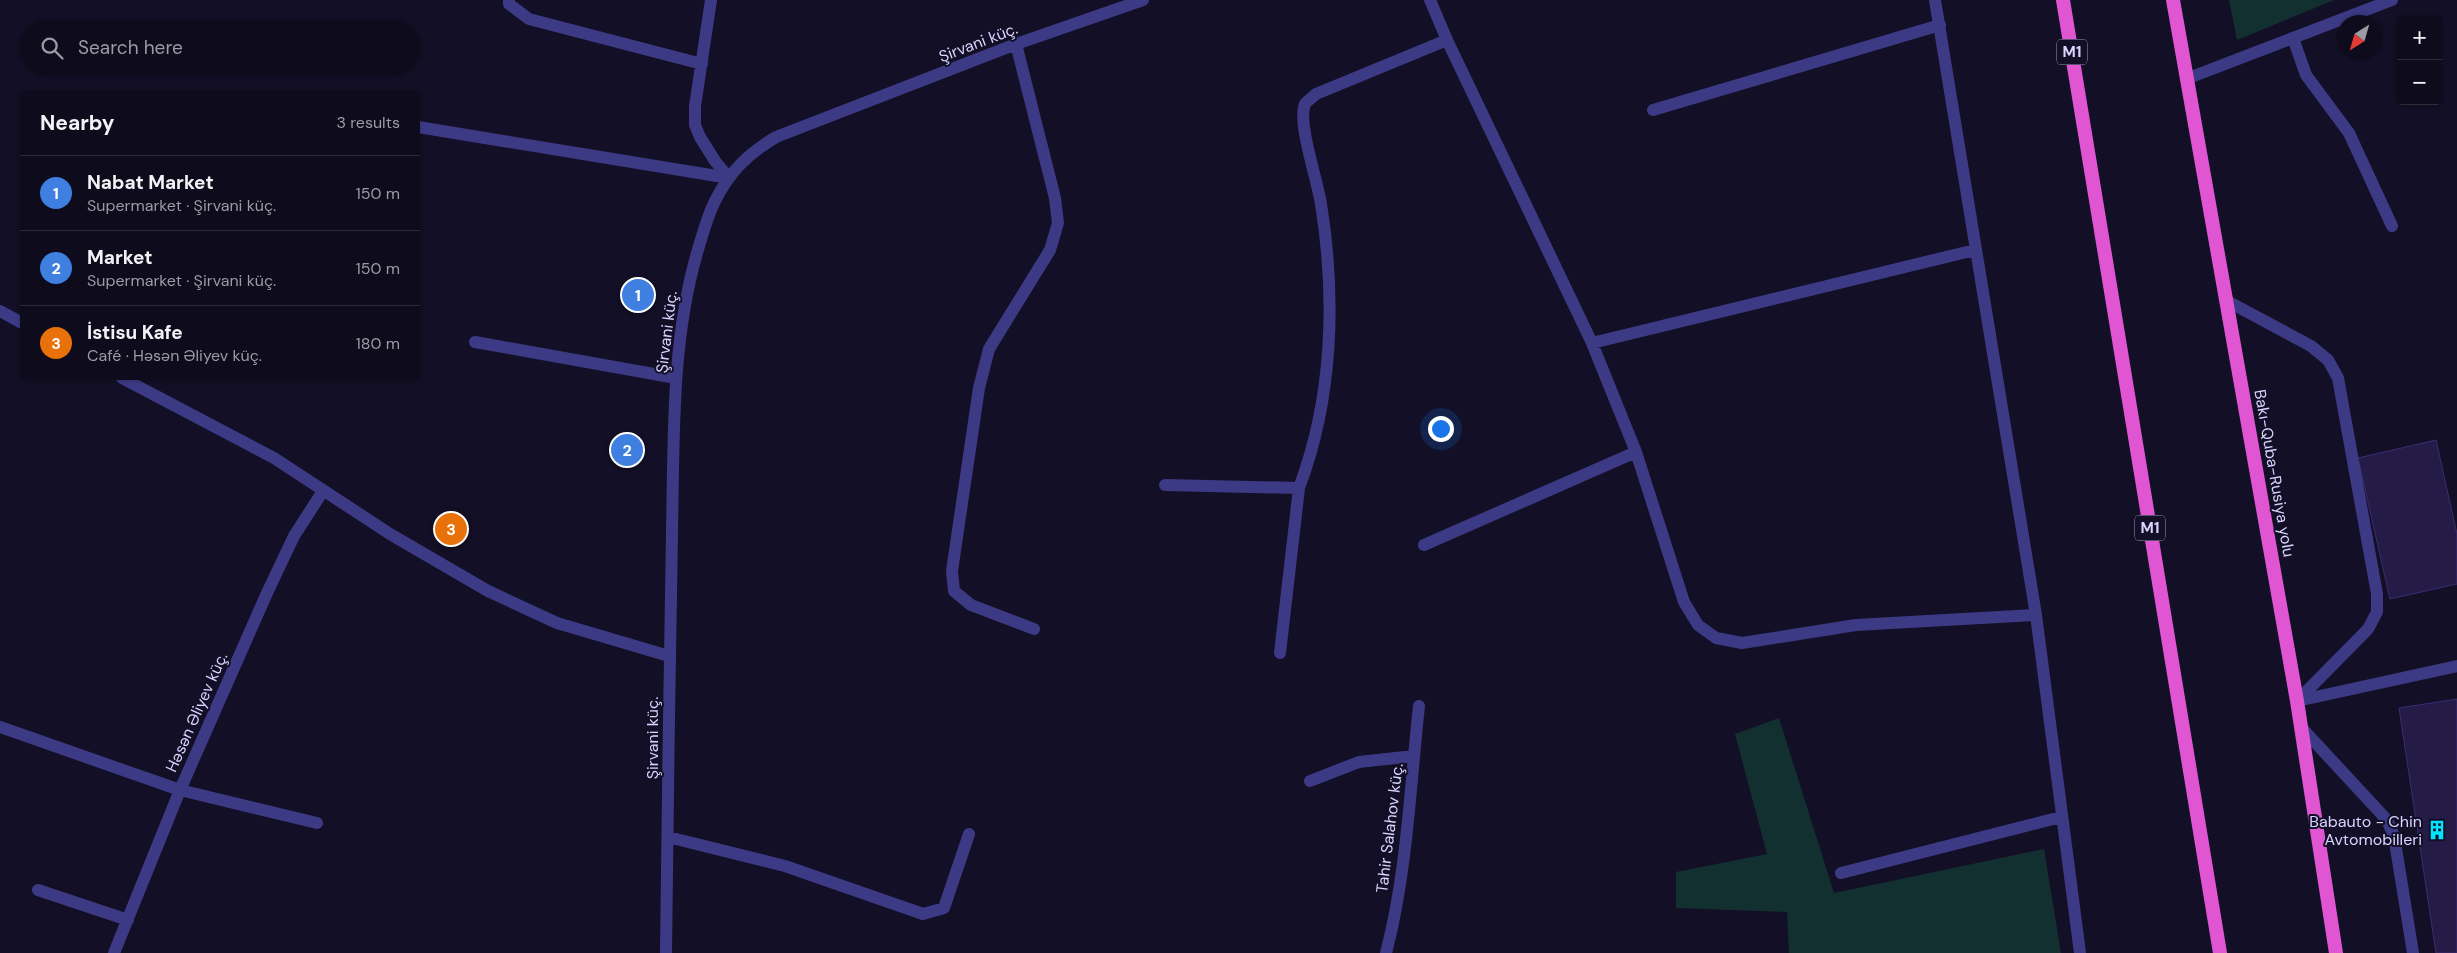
<!DOCTYPE html>
<meta charset="utf-8">
<style>
body{margin:0;font-family:"DM Sans",sans-serif;background:#1c1929;color:#f1f3f6}
.controls{position:absolute;right:15px;top:15px;display:grid;overflow:hidden;border-radius:5px;box-shadow:0 1px 4px #0004}
.controls button{width:45px;height:45px;display:grid;place-items:center;padding:0;border:0;border-bottom:1px solid #2e2b3b;background:#0e0b1c;color:#f1f3f6;font:25px sans-serif}
.compass{position:absolute;left:2337px;top:15px;width:45px;height:45px;border-radius:50%;background:#0e0b1c;box-shadow:0 1px 4px #0004;rotate:217deg}
.you{position:absolute;left:1440px;top:428px;width:18px;height:18px;margin:-12px;border:4px solid #fff;border-radius:50%;background:#1a73e8;box-shadow:0 0 0 8px #1a73e833}
.badge{display:grid;place-items:center;width:32px;height:32px;border-radius:50%;background:#00e5ff;color:#fff;font-size:16px;font-weight:700}
.pin{position:absolute;translate:-50% -50%;border:2px solid #fff;box-shadow:0 1px 5px #0006}
.list{margin:0;padding:0;list-style:none}
h2{display:flex;justify-content:space-between;align-items:center;height:65px;margin:0;padding:0 20px;font-size:21px}
h2 small{font-size:16px;font-weight:400;color:#9b9ba3}
.list li{display:grid;grid-template-columns:32px 1fr auto;gap:15px;align-items:center;box-sizing:border-box;height:75px;padding:0 20px;border-top:1px solid #2e2b3b}
.list b{display:block;font-size:19px;white-space:nowrap}
.list p{margin:0;font-size:16px;white-space:nowrap;color:#9b9ba3}
.list em{font-size:16px;font-style:normal;color:#9b9ba3}
.icon{flex:none;width:28px;height:28px;fill:none;stroke:currentColor;stroke-width:2;stroke-linecap:round;stroke-linejoin:round}
.map{position:relative;flex:none;width:2457px;height:953px;overflow:hidden}
.search{position:absolute;background:#0e0b1c;box-shadow:0 1px 4px #0004;left:20px;top:20px;width:400px;height:55px;display:flex;align-items:center;gap:12px;box-sizing:border-box;padding:0 18px;border-radius:28px;color:#9b9ba3;font-size:19px}
.panel{position:absolute;background:#0e0b1c;box-shadow:0 1px 4px #0004;left:20px;top:90px;width:400px;height:290px;border-radius:5px}
.map>svg:first-child{display:block}
</style>
<div class="map">
<svg width="2457" height="953" viewBox="0 0 2457 953">
<rect width="100%" height="100%" fill="#130f26"/>
<path fill="#12302f" d="M2229 0H2334L2237 40Z
M1779 718 1834 893 2044 849 2061 953H1789L1787 912 1676 908V872L1767 854 1735 734Z"/>
<path fill="#241b47" stroke="#3b2d73" d="M2436 440 2457 534V584L2390 599 2358 458Z
M2457 699V953H2436L2399 708Z"/>
<g fill="none" stroke-linecap="round" stroke-linejoin="round">
<path stroke="#3d3a85" stroke-width="12" d="M2293 38 2306 75 2349 133 2392 226
M2227 301 2311 346 2328 360 2338 378 2377 594V612L2368 629 2297 701
M2297 701 2457 666
M2300 726 2387 820 2394 836 2413 953"/>
<path stroke="#3d3a85" stroke-width="12" d="M509 0V4L529 19 702 64
M711 0 695 106V125L700 137 715 161 729 178
M1430 0 1447 40 1592 343 1636 452 1684 602 1698 625 1716 638 1742 643 1856 625 2036 615
M1935 0 2036 615 2080 953
M1016 44 1055 198 1058 223 1050 250 989 349 979 388 952 571 954 591 971 605 1034 629
M2186 79 2392 0
M1653 110 1940 25
M418 127 729 178
M0 311 22 323
M475 342 676 378
M1592 343 1975 250
M122 378 274 458 390 534 488 591 557 623 669 656
M1165 485 1299 488C1333 398 1336 298 1321 204 1318 182 1297 122 1305 104 1307 101 1313 97 1316 94L1447 40
M1424 545 1636 452
M1280 653 1299 488
M0 727 180 790 317 823
M1310 781 1359 762 1414 756
M668 837 785 866 923 914 944 908 969 834
M1841 873 2061 817
M38 890 128 920
M114 953 180 790 267 593 294 536 323 491
M666 953C668 813 669 672 672 532 674 439 671 343 697 253 702 236 707 217 715 201 730 171 748 154 776 137L1016 44 1143 0
M1386 953C1407 873 1410 788 1419 706"/>
<path stroke="#e055d1" stroke-width="14" d="M2063 0 2220 953
M2173 0 2297 701 2336 953"/>
</g>
<defs>
<symbol id="building-bare" viewBox="-9 -9 18 18"><path d="M-4-6H4V6H1V3H-1V6H-4ZM-2.5-4.3h1.7v1.8h-1.7ZM.8-4.3h1.7v1.8H.8ZM-2.5-1h1.7V.8h-1.7ZM.8-1h1.7V.8H.8Z" fill="#00e5ff" stroke="#130f26" stroke-width="2.5" paint-order="stroke"/></symbol>
</defs>
<g fill-rule="evenodd">
<use href="#building-bare" x="2423" y="816" width="28" height="28"/>
</g>
<g text-anchor="middle" stroke-width="4" stroke-linejoin="round" paint-order="stroke">
<g fill="#130f26" stroke="#9e99be" stroke-width="1">
<rect x="2057" y="39.5" width="30" height="25" rx="4"/>
<rect x="2135" y="515.5" width="30" height="25" rx="4"/>
</g>
<g font-size="15" font-weight="bold" fill="#d9d4ff">
<text x="2072" y="57">M1</text>
<text x="2150" y="533">M1</text>
</g>
<g font-size="16" fill="#d9d4ff" stroke="#130f26">
<text transform="translate(978 42) rotate(-21)" y="6">Şirvani küç.</text>
<text transform="translate(666 332) rotate(-83)" y="6">Şirvani küç.</text>
<text transform="translate(2275 473) rotate(80)" y="6">Bakı-Quba-Rusiya yolu</text>
<text transform="translate(196 712) rotate(-66)" y="6">Həsən Əliyev küç.</text>
<text transform="translate(652 738) rotate(-90)" y="6">Şirvani küç.</text>
<text transform="translate(1389 828) rotate(-83)" y="6">Tahir Salahov küç.</text>
</g>
<g font-size="16" fill="#d9d4ff" stroke="#130f26" text-anchor="end">
<text x="2422" y="827">Babauto - Chin<tspan x="2422" dy="18">Avtomobilleri</tspan></text>
</g>
</g>
</svg>
<div class="controls">
<button>+</button>
<button>−</button>
</div>
<svg class="compass" viewBox="-18 -18 36 36"><path d="M0-13l5 13h-10z" fill="#e53935"/><path d="M0 13l5-13h-10z" fill="#9b9ba3"/></svg>
<div class="you"></div>
<div class="pin badge" style="left:638px;top:295px;background:#3f7fe0">1</div>
<div class="pin badge" style="left:627px;top:450px;background:#3f7fe0">2</div>
<div class="pin badge" style="left:451px;top:529px;background:#e8710a">3</div>
<div class="search"><svg class="icon" aria-label="search" viewBox="0 0 24 24"><circle cx="10" cy="10" r="6"/><path d="M15 15l6 6"/></svg>Search here</div>
<section class="panel">
<h2>Nearby<small>3 results</small></h2>
<ul class="list">
<li><span class="badge" style="background:#3f7fe0">1</span><div><b>Nabat Market</b><p>Supermarket · Şirvani küç.</p></div><em>150 m</em></li>
<li><span class="badge" style="background:#3f7fe0">2</span><div><b>Market</b><p>Supermarket · Şirvani küç.</p></div><em>150 m</em></li>
<li><span class="badge" style="background:#e8710a">3</span><div><b>İstisu Kafe</b><p>Café · Həsən Əliyev küç.</p></div><em>180 m</em></li>
</ul>
</section>
</div>
